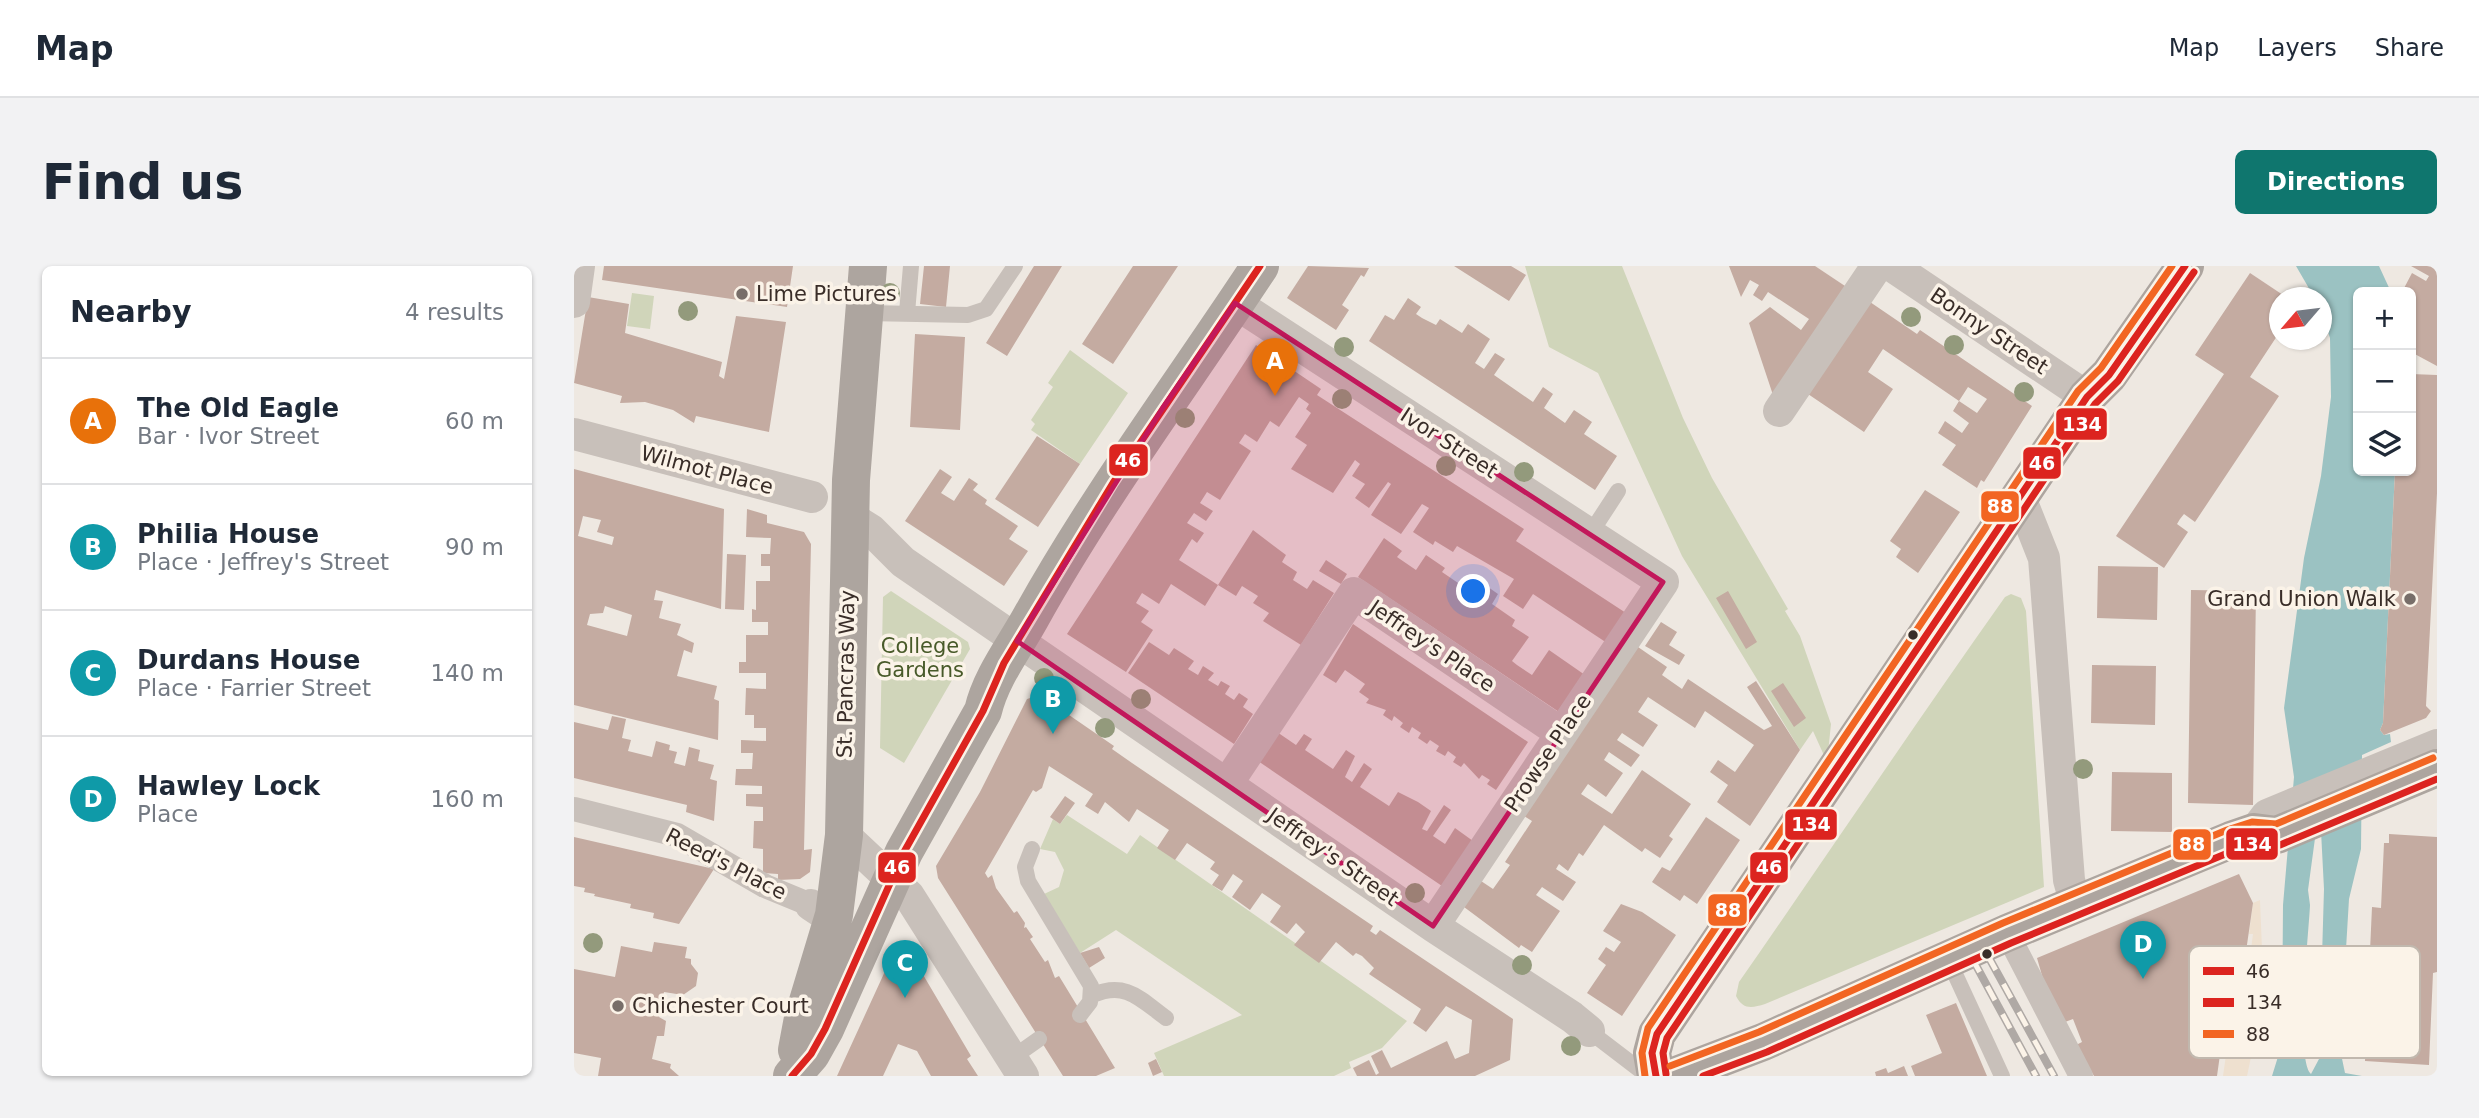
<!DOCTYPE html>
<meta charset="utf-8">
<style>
body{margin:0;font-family:"DejaVu Sans",sans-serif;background:#f2f2f3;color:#1f2937}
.controls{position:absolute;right:21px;top:21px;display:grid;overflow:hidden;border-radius:10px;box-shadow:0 2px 5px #0004}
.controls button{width:63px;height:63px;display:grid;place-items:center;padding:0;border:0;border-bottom:2px solid #e0e1e3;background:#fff;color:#1f2937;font:35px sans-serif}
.compass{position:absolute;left:1695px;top:21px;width:63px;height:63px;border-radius:50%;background:#fff;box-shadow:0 2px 5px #0004;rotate:242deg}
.you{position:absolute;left:900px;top:326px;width:24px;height:24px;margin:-18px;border:5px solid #fff;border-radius:50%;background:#1a73e8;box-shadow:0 0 0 10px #1a73e833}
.badge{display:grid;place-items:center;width:46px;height:46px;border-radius:50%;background:#0f766e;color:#fff;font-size:23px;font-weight:700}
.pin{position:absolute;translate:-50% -58px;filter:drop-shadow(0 2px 4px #0008)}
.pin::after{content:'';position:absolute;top:37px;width:24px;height:21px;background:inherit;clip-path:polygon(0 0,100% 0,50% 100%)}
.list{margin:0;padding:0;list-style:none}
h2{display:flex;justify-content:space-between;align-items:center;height:91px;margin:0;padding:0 28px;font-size:30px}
h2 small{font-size:23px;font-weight:400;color:#747a83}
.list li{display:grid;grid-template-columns:46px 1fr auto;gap:21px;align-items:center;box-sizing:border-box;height:126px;padding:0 28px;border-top:2px solid #e0e1e3}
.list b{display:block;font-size:26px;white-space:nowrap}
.list p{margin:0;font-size:23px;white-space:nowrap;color:#747a83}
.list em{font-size:23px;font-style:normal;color:#747a83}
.icon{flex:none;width:38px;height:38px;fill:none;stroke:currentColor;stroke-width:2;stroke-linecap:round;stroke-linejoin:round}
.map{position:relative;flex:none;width:1863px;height:810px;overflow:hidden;border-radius:10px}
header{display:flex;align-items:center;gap:42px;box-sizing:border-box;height:98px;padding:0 35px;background:#fff;border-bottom:2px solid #e0e1e3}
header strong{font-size:33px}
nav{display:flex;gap:38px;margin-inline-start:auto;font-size:24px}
.intro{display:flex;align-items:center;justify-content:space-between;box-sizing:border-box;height:168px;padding:0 42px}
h1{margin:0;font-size:49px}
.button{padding:18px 32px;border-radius:10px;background:#0f766e;color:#fff;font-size:24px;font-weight:700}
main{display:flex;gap:42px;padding:0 42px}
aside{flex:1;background:#fff;border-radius:10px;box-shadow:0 2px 5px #0004}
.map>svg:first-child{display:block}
</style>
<header>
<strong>Map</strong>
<nav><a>Map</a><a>Layers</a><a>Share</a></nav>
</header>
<div class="intro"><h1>Find us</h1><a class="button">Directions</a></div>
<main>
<aside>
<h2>Nearby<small>4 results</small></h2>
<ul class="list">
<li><span class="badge" style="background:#e8710a">A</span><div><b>The Old Eagle</b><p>Bar · Ivor Street</p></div><em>60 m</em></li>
<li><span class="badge" style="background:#0f9aa8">B</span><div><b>Philia House</b><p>Place · Jeffrey's Street</p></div><em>90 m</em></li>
<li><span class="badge" style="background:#0f9aa8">C</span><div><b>Durdans House</b><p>Place · Farrier Street</p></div><em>140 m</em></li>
<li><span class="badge" style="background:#0f9aa8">D</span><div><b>Hawley Lock</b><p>Place</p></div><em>160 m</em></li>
</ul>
</aside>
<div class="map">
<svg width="1863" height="810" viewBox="0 0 1863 810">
<rect width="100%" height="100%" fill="#eee8e1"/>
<path fill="#d0d5ba" d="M951 0H1048L1109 152 1138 212 1214 343 1211 345 1226 370 1257 458 1253 496 1239 465 1226 484 1108 290 1024 107 975 81Z
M58 27 80 30 76 63 53 60Z
M496 84 554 127 506 198 457 164 461 158 457 154 479 121 474 117Z
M317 325 394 376 396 383 330 497 306 482 309 331Z
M1437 328 1447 332 1452 345 1470 621 1191 738C1178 742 1169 744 1162 730L1165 716C1254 588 1341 458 1431 331Z
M493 549 553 588 566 569 833 755 808 782 775 796 777 802 760 810H590L580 787 668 749 542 664 506 687 470 628 485 621 490 604 481 586 466 583 479 553 486 558Z"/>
<path fill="#eee0cf" d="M1686 634 1689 708 1685 739 1678 747 1686 748 1683 763 1673 810H1649L1653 782 1647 780 1649 770 1659 771 1662 755 1667 756 1668 742 1678 743 1681 728H1684L1685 699H1680L1682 684 1677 683 1679 668H1675L1679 637Z"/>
<path fill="#9bc2c2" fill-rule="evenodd" d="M1722 0H1805L1817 26H1784V205H1821L1809 457 1806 464 1810 469 1816 468 1817 476 1788 489 1787 583 1775 633 1766 783 1771 807 1788 810H1698L1707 781H1704L1708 765 1709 639 1720 511 1710 442 1730 292 1747 210 1757 131 1756 72 1748 48V32L1740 31ZM1742 565H1747L1750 623 1745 793 1737 808C1721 794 1735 664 1736 639L1734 624Z"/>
<path fill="#c4aba1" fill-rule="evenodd" d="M30 0H219L213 41 28 14Z
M350 0H376L372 41 346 38Z
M460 0H488L433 90 412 77Z
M559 0H604L539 98 508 78Z
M734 0 795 2 790 11 787 9 768 39 775 44 762 64 713 32Z
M880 0H937L952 9 935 35Z
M1155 0H1241L1271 20 1199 129 1175 57 1196 41 1227 64 1235 53 1194 26 1188 35 1179 29 1185 19 1176 14 1167 31Z
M1837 0H1863V100L1837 86V26H1828L1838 7 1852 15 1855 10Z
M1676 7 1709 29 1702 40 1705 43V67L1676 111 1705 130 1621 256 1610 248 1606 253 1603 258 1614 266 1590 302 1542 270 1650 108 1621 89Z
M14 31 55 38 51 67 148 96 145 110 150 113 162 50 212 56 195 166 122 150 120 157 99 144 71 136 46 137 48 130 0 117Z
M834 32 847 41 842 48 848 52 862 59 866 53 888 67 894 58 916 73 901 97 910 103 921 87 931 93 920 109 959 136 969 121 979 128 970 142 991 157 1000 144 1018 156 1010 168 1043 190 1021 224 795 75 811 49 820 54Z
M1296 36 1343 68 1346 64 1458 140 1410 216 1407 214 1403 222 1368 199 1382 179 1364 167 1371 155 1388 167 1395 157 1379 145 1385 135 1309 83 1294 106 1319 123 1290 166 1234 128ZM1394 121 1413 133 1403 147 1385 135Z
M341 68 391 71 386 164 336 161Z
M682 79 747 123 743 129 950 263 942 275 1052 347 1033 377 959 328 949 343 929 330 940 313 883 280 879 286 861 275 859 279 839 266 855 242 848 238 827 268 797 249 817 218 814 216 795 242 781 232 791 218 778 210 786 198 781 194 759 227 717 203 733 179 721 171 737 147 732 143 735 138 725 131 705 161 696 155 683 176 671 168 665 177 677 185 658 215 646 234 633 226 626 237 639 245 632 255 620 247 613 257 630 267 623 277 618 273 605 294 644 319 631 340 597 318 585 338 568 327 562 337 575 345 567 356 579 364 552 406 493 368Z
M1837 108 1863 109V227L1852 440 1857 445 1852 452 1810 469 1806 464 1809 457 1821 205H1837Z
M463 170 506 198 464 261 421 233Z
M0 203 150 243 147 343 82 324 80 334 89 335 85 352 107 358 103 369 120 377 118 387 110 384 103 410 143 420 140 433 145 435 144 474 0 439ZM9 250 27 254 23 266 40 271 38 279 4 270ZM31 340 58 349 53 370 13 359 16 348 29 347Z
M366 203 378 211 367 227 380 235 395 212 404 218 399 224 413 234 411 238 444 260 435 273 454 285 430 320 331 255Z
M1351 224 1386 246 1344 307 1322 291 1327 283 1316 275Z
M173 243 193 249V257L230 266 237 278 230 584 238 583 236 606 226 613 204 614V608L189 607V583L179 582 180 555H189V541L172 540V528H188V520L161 519 162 503H178L179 487H167V474L192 475V462H180V449H171L172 422 192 423V407H165V396H172V369H194V356H178V343L182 344V315H196V300H187V288H196L197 272 172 271Z
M679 264 712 289 708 296 723 306 719 314 733 323 739 314 760 327 727 379 689 355 695 347 679 337 684 330 668 320 662 330 644 319Z
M810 272 828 285 823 291 842 304 852 289 871 302 868 306 890 321 897 309 924 328 918 338 941 354 938 360 955 371 938 395 943 399 958 409 975 384 1011 409 985 446 784 311Z
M153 288 172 289 170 344 151 343Z
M752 294 773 308 767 318 745 305Z
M1524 300 1584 301 1583 354 1523 352Z
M1617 324 1682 325 1679 539 1614 537Z
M1154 325 1183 376 1172 383 1142 332Z
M1087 356 1103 366 1095 379 1111 389 1105 399 1071 380Z
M779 358 954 476 922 524 913 518 916 514 908 509 905 513 890 497 887 501 879 496 882 491 874 485 871 490 862 485 865 480 856 474 853 478 844 472 847 467 838 461 835 467 826 461 829 457 820 450 818 455 809 449 812 444 792 437 795 433 785 426 791 418 771 404 762 417 749 409Z
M575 376 595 389 600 382 611 389 620 395 614 403 624 409 629 400 640 407 634 414 644 420 647 415 656 420 651 428 660 434 665 427 674 433 669 441 679 448 660 478 554 407Z
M1064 381 1093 401 1088 409 1108 423 1114 413 1190 464 1198 460 1173 421 1182 415 1226 484 1176 560 1143 536 1154 519 1136 506 1144 494 1161 506 1180 479 1131 445 1121 462 1074 431 1064 446 1084 459 1069 481 1048 467 1043 474 1066 489 1057 501 1035 486 1030 494 1049 507 1032 531 1014 518 1007 528 1038 548 1068 504 1117 538 1095 570 1099 573 1086 592 1071 582 1068 586 1030 559 1009 590 1005 587 994 605 985 598 982 603 1002 616 989 635 968 621 962 629 986 645 958 686 947 679 945 682 890 641 907 615 919 623 936 599 931 596 958 555 950 550Z
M1518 399 1582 400 1581 459 1517 457Z
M1209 417 1232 452 1220 461 1197 425Z
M466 429 540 480 538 483 558 497 799 660 796 665 802 669 806 664 939 753 936 794 901 810H783L779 802 795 794 802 809 805 807 797 790 808 784 817 802 873 775 881 793 895 787 898 754 872 740 852 766 839 757 847 743 795 708 800 702 788 690 782 687 779 690 762 676 745 697 720 679 731 666 722 657 713 668 696 656 707 640 688 627 676 644 658 631 669 615 659 608 648 625 638 619 645 609 636 603 641 596 613 577 601 594 583 582 595 564 563 543 555 556 531 536 524 548 511 540 519 528 475 500 468 522 462 526 459 524 411 607 414 612 418 609 422 622 440 647 443 645 451 657 450 662 452 661 459 671 456 673 471 696 474 694 481 712 485 710 541 802 522 810H489L364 612 362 600 406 526 453 433Z
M38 450 52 453 48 472 57 474 54 485 78 491 82 475 96 479 95 484 103 486 100 497 111 500 115 481 126 484 124 495 140 499 136 513 143 515 140 555 112 546 113 539 0 512V456L34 464Z
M703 466 722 479 730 468 738 473 731 484 759 503 772 484 781 490 771 511 778 516 790 497 798 503 786 521 815 540 824 526 844 536 857 545 848 563 853 565 870 539 877 544 859 570 871 578 881 562 899 575 868 620 684 495Z
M1538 506 1598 507V566L1537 565Z
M491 530 501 537 486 558 476 551Z
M1132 551 1166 574 1123 638 1110 629 1106 635 1078 616 1088 601 1096 605Z
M1815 568 1863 571V706L1859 707 1855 799 1791 795 1798 641 1807 642 1810 577H1815Z
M0 571 140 603 105 658 79 652 80 647 56 642 57 638 20 630 21 628 10 626 11 622 0 620Z
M1665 608 1679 637 1662 755 1650 760 1643 810H1520L1502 779 1508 776 1499 753 1491 756 1471 720 1463 692Z
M1047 638 1068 646 1102 669 1048 750 1013 727 1032 699 1024 693 1032 681 1040 686 1047 676 1029 665Z
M80 676 113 681 111 692 117 693V698L124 707 122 720 109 729 90 726 85 751 92 755 90 770H83L78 793 97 798 96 802 105 810H24L27 792 0 787V703L41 711 47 680 78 686Z
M525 681 531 692 515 702 506 687Z
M328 684 338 690 397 790 393 793 404 810H357L343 785 324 778 309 810H263L318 690Z
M1382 737 1413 810H1341L1337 800 1368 787 1352 749Z
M582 793 588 806 579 810 574 797Z
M1330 800 1334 810H1302L1301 806 1312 802 1314 807Z"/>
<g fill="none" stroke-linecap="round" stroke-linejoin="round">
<path stroke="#c8c0ba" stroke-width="16" d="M291 47 394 49 412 43 441 0
M333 47 337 0
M1016 268 1044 225
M458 583 451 601 454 615 517 720 516 736 506 749
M1375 695 1428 810
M519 729C552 715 566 733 592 752
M1015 765 1074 810
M438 792 465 773"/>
<path stroke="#c8c0ba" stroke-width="24" d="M0 543 103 569 191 620 237 639
M1433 667 1507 810"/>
<path stroke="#c8c0ba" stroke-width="32" d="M1318 0 1513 131
M0 36 5 0
M661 37 1089 316 859 660
M1205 145 1303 0
M0 168 238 231
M1445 229 1470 292 1495 614 1502 639
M276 251 297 264 329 296 859 660 998 751 1015 765
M653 518 780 327 987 467
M1680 566 1693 549 1863 479
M270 569 335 630 449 810
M237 639 258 653"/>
<path stroke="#ada59f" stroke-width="38" d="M223 784 229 752 260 649 270 569 277 214 294 0
M218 810 237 788 251 763 330 586 409 445C417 411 440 382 457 351 525 229 609 117 686 0
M1082 810 1078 787 1083 768 1513 131 1535 109 1611 0
M1100 810 1189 776 1433 667 1657 574 1680 566 1703 569 1863 502"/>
<defs>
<path id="rail" d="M1414 690 1480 810
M1398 692 1462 810"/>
</defs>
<use href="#rail" stroke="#afa9a5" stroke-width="8"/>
<use href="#rail" stroke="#fbf3e8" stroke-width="5" stroke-dasharray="16" stroke-linecap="butt"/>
<defs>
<path id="bus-1" d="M218 810 237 788 251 763 330 586 409 445 430 397 539 217 686 0
M1082 810 1078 787 1083 768 1513 131 1535 109 1611 0"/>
<path id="bus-2" d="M1092 808 1089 787 1093 772 1521 138 1544 115 1620 6
M1129 810 1193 786 1437 677 1661 584 1681 577 1706 579 1863 513"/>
<path id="bus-3" d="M1096 800 1185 766 1429 657 1653 564 1678 556 1702 558 1859 492
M1071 810 1068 787 1074 762 1504 125 1527 102 1598 0"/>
</defs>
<use href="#bus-1" stroke="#fbf3e8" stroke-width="12"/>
<use href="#bus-2" stroke="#fbf3e8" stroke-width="12"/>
<use href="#bus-3" stroke="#fbf3e8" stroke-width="12"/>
<use href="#bus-1" stroke="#dc241f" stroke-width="7"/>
<use href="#bus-2" stroke="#dc241f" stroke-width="7"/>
<use href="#bus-3" stroke="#f26522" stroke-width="7"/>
</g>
<g fill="#939a7c">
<circle cx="316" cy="27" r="10"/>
<circle cx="114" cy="45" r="10"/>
<circle cx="1337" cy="51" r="10"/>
<circle cx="1380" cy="79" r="10"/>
<circle cx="770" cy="81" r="10"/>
<circle cx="1450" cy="126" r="10"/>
<circle cx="768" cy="133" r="10"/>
<circle cx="611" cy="152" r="10"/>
<circle cx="872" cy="200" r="10"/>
<circle cx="950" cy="206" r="10"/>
<circle cx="470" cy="412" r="10"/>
<circle cx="567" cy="433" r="10"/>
<circle cx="531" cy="462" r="10"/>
<circle cx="1509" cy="503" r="10"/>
<circle cx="841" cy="627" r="10"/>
<circle cx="19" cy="677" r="10"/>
<circle cx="948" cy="699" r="10"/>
<circle cx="997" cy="780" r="10"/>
</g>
<path fill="#c2185b" fill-opacity="0.2" stroke="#c2185b" stroke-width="5" stroke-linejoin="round" d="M661 37 1089 316 859 660 443 375 588 143Z"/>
<g fill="#786e69" stroke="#fbf3e8" stroke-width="2.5">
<circle cx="168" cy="28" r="7"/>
<circle cx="1836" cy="333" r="7"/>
<circle cx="44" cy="740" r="7"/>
</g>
<g fill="#392d28" stroke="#fbf3e8" stroke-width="2.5">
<circle cx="1339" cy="369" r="6"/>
<circle cx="1413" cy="688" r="6"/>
</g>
<g text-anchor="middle" stroke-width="7" stroke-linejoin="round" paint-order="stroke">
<g font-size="21" fill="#392d28" stroke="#fbf3e8" text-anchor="start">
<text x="182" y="35">Lime Pictures</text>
<text x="1822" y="340" text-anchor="end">Grand Union Walk</text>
<text x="58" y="747">Chichester Court</text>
</g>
<g font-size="21" fill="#392d28" stroke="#fbf3e8">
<text transform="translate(1415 65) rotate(34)" y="7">Bonny Street</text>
<text transform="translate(875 177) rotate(33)" y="7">Ivor Street</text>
<text transform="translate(133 204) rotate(15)" y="7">Wilmot Place</text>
<text transform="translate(858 380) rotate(34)" y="7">Jeffrey's Place</text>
<text transform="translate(272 408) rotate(-89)" y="7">St. Pancras Way</text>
<text transform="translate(974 487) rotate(-56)" y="7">Prowse Place</text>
<text transform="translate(759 591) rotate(35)" y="7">Jeffrey's Street</text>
<text transform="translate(152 598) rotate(27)" y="7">Reed's Place</text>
</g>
<g font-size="21" fill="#485a29" stroke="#fbf3e8">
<text x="346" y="387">College<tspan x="346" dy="24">Gardens</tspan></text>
</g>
</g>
<rect x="1615" y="680" width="231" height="112" rx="10" fill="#fbf3e8" stroke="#c1b8ae" stroke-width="2"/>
<rect x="1629" y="701" width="31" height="8" fill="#dc241f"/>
<rect x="1629" y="732" width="31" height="9" fill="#dc241f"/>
<rect x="1629" y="764" width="31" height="8" fill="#f26522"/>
<g font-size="19" fill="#392d28">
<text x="1672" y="712">46</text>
<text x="1672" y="743">134</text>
<text x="1672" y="775">88</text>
</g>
<g stroke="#fbf3e8" stroke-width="2.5">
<rect x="1481" y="141" width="53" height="34" rx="7" fill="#dc241f"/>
<rect x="534" y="177" width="41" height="34" rx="7" fill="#dc241f"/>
<rect x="1448" y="180" width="40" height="34" rx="7" fill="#dc241f"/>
<rect x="1406" y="224" width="40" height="33" rx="7" fill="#f26522"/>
<rect x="1210" y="542" width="54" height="33" rx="7" fill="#dc241f"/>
<rect x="1651" y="561" width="54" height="34" rx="7" fill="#dc241f"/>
<rect x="1598" y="562" width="40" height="33" rx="7" fill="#f26522"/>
<rect x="1175" y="585" width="40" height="33" rx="7" fill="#dc241f"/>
<rect x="303" y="585" width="40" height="33" rx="7" fill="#dc241f"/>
<rect x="1133" y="627" width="41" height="34" rx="7" fill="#f26522"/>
</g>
<g font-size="19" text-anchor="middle" font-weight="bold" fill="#fff">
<text x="1508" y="165">134</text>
<text x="554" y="201">46</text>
<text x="1468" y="204">46</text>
<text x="1426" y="247">88</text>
<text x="1237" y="565">134</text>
<text x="1678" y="585">134</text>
<text x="1618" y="585">88</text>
<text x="1195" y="608">46</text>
<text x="323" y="608">46</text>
<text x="1154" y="651">88</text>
</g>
</svg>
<div class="controls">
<button>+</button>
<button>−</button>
<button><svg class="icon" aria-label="layers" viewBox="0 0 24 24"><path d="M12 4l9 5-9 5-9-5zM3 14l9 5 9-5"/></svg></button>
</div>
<svg class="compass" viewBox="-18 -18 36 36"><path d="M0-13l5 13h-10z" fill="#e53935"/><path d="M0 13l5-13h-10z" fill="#747a83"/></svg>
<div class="you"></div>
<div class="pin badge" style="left:701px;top:130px;background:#e8710a">A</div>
<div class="pin badge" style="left:479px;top:468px;background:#0f9aa8">B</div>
<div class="pin badge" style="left:331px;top:732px;background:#0f9aa8">C</div>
<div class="pin badge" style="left:1569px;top:713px;background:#0f9aa8">D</div>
</div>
</main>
